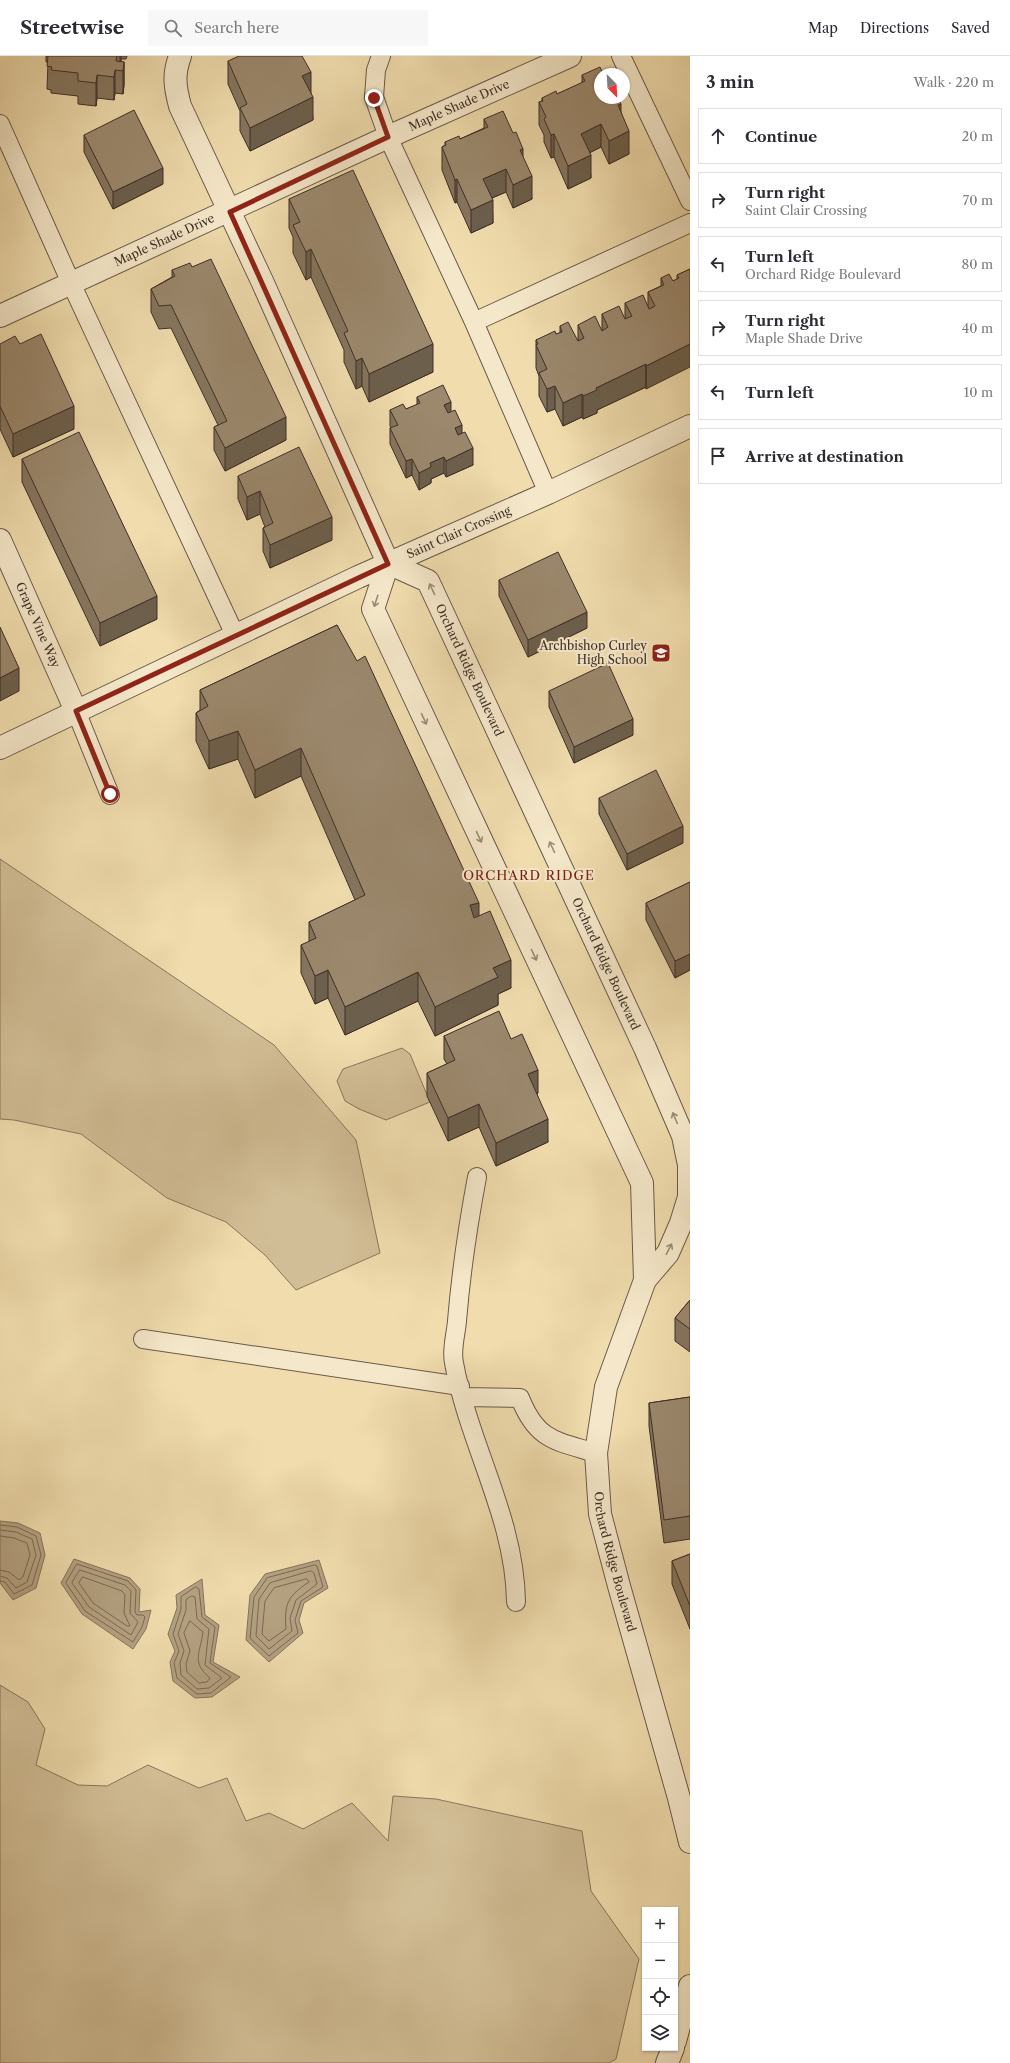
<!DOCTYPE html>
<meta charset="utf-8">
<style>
body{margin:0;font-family:"Libre Caslon Text",serif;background:#f7f7f7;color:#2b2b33}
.controls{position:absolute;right:12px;bottom:12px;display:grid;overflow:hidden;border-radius:0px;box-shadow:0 1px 3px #0004}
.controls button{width:36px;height:36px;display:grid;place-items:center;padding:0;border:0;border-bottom:1px solid #e1e1e2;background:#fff;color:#2b2b33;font:20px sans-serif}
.compass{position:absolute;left:594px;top:12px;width:36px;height:36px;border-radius:50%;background:#fff;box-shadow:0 1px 3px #0004;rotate:156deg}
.stop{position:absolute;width:12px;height:12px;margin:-9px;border:3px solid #8f2418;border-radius:50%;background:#fff}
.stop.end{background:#8f2418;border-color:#fff;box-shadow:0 1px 4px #0008}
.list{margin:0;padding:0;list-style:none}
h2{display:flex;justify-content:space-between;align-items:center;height:52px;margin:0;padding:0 16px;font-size:17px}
h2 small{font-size:13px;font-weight:400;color:#7c7c81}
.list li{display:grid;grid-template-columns:26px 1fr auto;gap:12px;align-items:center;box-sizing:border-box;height:56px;margin:0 8px 8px;padding:0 8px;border:1px solid #e1e1e2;border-radius:0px}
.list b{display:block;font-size:15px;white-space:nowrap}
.list p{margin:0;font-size:13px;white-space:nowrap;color:#7c7c81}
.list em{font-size:13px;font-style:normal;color:#7c7c81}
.icon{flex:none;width:22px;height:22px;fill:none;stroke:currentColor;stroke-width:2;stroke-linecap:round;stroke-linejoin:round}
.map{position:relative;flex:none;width:690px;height:2007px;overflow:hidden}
header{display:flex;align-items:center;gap:24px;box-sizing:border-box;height:56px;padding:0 20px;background:#fff;border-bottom:1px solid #e1e1e2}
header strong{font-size:19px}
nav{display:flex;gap:22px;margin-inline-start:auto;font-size:14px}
.search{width:280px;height:36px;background:#f7f7f7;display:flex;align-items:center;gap:10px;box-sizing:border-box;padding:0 14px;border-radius:0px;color:#7c7c81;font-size:15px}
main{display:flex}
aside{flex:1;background:#fff}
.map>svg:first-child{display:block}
</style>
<header>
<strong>Streetwise</strong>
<div class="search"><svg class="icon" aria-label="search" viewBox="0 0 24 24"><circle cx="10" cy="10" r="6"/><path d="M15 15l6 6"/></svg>Search here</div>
<nav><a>Map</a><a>Directions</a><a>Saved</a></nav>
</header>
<main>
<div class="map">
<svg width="690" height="2007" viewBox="0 0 690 2007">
<rect width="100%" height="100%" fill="#f0dcad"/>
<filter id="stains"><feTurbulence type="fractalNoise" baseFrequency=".005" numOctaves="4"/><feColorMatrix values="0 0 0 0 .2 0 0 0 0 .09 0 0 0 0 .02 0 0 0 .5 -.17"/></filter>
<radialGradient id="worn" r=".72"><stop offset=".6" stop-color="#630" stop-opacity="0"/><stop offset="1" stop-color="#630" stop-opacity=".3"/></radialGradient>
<path fill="#d2be96" stroke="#88765f" d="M0 803 274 989 356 1084 380 1197 296 1234 265 1199 226 1166 167 1142 81 1078 14 1064 0 1063Z
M402 992 410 998 430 1046 386 1064 359 1053 345 1045 337 1025 343 1013Z
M0 1629 28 1646 45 1673 36 1709 78 1729 107 1730 148 1709 199 1732 227 1722 246 1765 269 1757 303 1773 352 1747 388 1785 393 1740 436 1743 582 1775 591 1835 639 1903 616 2003 609 2007H0Z"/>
<path fill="#b4a180" stroke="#85735d" d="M0 1465 18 1467 40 1477 45 1499 36 1532 13 1544 0 1527Z
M74 1503 130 1522 140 1533 139 1556 151 1554 146 1573 133 1593 82 1558 61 1527Z
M319 1504 328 1532 304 1547 299 1564 303 1577 269 1606 246 1584 250 1539 265 1518Z
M202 1523 205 1559 219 1569 213 1606 240 1621 212 1641 195 1642 173 1625 170 1606 175 1595 168 1578 177 1552 176 1539Z"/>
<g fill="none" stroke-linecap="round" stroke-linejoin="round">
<path stroke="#7a6854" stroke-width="1" d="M0 1469 17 1471 36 1480 41 1499 32 1529 14 1538 5 1526 0 1525
M0 1474 16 1476 32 1483 36 1499 27 1526 16 1532 7 1522 0 1520
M0 1480 14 1482 27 1487 30 1499 23 1521 19 1524 9 1516 0 1514
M77 1508 128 1525 136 1534 135 1556 137 1559H143L145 1561 142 1571 133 1586 85 1555 66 1527Z
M315 1509 317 1510 323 1531 301 1545 295 1564 298 1577 269 1600 250 1582 254 1541 267 1522Z
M80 1514 125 1529 131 1535 130 1557 138 1566 131 1579 89 1551 72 1527Z
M311 1515 314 1517 317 1528 296 1544 290 1562 292 1575 269 1593 256 1580 259 1543 270 1527Z
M83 1521 122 1535 125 1539 124 1557 130 1570H127L93 1547 79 1527Z
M307 1523 309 1526C288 1540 284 1547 286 1573L269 1585 262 1578 265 1545 274 1532Z
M196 1531 199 1533 202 1561 215 1571 210 1607 231 1621 211 1637 197 1638 177 1622 174 1607 179 1595 173 1578 181 1553V1541Z
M192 1540 195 1541 197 1563 209 1573 205 1609 222 1622 209 1632 197 1633 181 1619 180 1607 184 1595 178 1578 186 1554V1544Z
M190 1565 203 1576C200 1598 191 1606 210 1622L207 1626 199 1627 187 1616 186 1608 190 1595 184 1577Z"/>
<defs>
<path id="service" d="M381 0 376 14 374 41 388 81 474 266 548 437
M621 0 690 145
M0 68 71 227 235 579
M474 266 690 167
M76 655 110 739
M477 1121C468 1169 461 1216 457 1265 456 1278 451 1294 454 1307 469 1389 515 1462 516 1546
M143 1283 460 1330
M462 1341 520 1342C537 1385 556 1385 596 1397"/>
<g id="minor">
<path d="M180 0C173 19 175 31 180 50L262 225 388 507 373 553 642 1127 645 1224"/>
<path id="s1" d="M0 260 388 81 570 0"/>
<path id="s2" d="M0 484 76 655"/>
<path id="s3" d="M388 507 428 525 645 992 683 1080 689 1109V1141L681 1167 668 1197 645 1224 606 1331 596 1397 600 1458 619 1530 679 1742 690 1786"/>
<path id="s4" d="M0 692 358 521 548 437 690 370"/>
<path d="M675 1985 690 1930"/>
<path d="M667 2007 673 1992"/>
</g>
</defs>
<use href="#service" stroke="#6b5a49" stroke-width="20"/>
<use href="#minor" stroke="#6b5a49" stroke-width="24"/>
<use href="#service" stroke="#f5e8ca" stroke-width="18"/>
<use href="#minor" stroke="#f5e8ca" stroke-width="22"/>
</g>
<path fill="#85755e" stroke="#3f2e28" d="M46 0H127L126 3H121V6H124V29L123 38 115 37 114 44 97 42 96 50 78 48V40L51 37V34L47 33 48 6H46Z
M228 5 311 37 313 64 250 95 240 75V55L228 28Z
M582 19 621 56 629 98 609 108 601 91 589 97 591 122 568 133 554 101 551 102 544 86V79L539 69V46L542 45V42L557 38 582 27Z
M484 63 523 101 532 143 513 152 506 136 492 142 493 167 471 177 457 146 455 147 442 114V91L445 89V86L460 83 484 72Z
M84 79 163 128 113 153 84 96Z
M289 143 433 316 369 346 362 330 356 333 344 306V294L311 221 306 224 293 197V181L289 172Z
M192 211 286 384 225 415 214 394V371L218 369 171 272 159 273 151 256V233L172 221V214Z
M690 213 646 333V331L597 354V357L583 363 582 361 563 370 555 353 547 356 539 340V320L536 312V284L556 278 560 277V270L578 285V269L602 274V258L625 263V247L648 252V236L661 230V222L673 225 677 223V219Z
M0 288 74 373 13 401 0 373Z
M417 341 451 356 462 378 473 409 446 421 444 417 431 423V427L419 434 412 419 406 422 390 388V372H391L390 370V354L406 353 417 349Z
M22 403 157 563 100 590 22 426Z
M238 420 332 484 270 512 263 495V472L265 471 260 458 247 464 238 443Z
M499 524 587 572 528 601 499 540Z
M337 569 479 860 511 932 498 938V949L435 980 418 945 345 979 328 942 315 948 301 917V889L309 886V866L355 844 301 720 255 742 238 703 209 713 196 685V657L200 654V634Z
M549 635 633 679 574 707 549 651Z
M599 742 683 787 627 814 599 758Z
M690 826V914L675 922 646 864V847Z
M444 980 511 983 538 1037 537 1038 548 1086 496 1110 479 1071 448 1085 427 1040V1017L447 1008 444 1003Z
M690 1244V1296L675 1285V1262Z
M690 1341V1483L664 1487 649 1370V1347Z
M690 1498V1573L672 1528V1505Z"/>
<path fill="#6c5f4c" stroke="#3f2e28" d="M120 0H121V7L120 14Z
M124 6V29L123 38V15Z
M115 14V37L114 44V21Z
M311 16V39L302 20Z
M97 19V42L96 50V27Z
M313 41V64L250 95V72Z
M621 48V71L618 49Z
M601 68V91L581 101V78Z
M629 75V98L609 108V85Z
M554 78V101L551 102V79Z
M523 93V116L520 94Z
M591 99V122L568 133V110Z
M163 112V128L113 153V136Z
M506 113V136L483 146V123Z
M532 120V143L513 152V129Z
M457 123V146L455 147V124Z
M493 144V167L471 177V154Z
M311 193V221L306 224V196Z
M433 288V316L369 346V318Z
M690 288V311L646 333V310Z
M362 302V330L356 333V305Z
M646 308V331L597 354V357L583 363V340L596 332Z
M555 330V353L547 356V333Z
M582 338V361L563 370V347Z
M451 346V362L444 366V349Z
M74 350V373L13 401V378Z
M286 361V384L225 415V392Z
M462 369V385L455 389V372Z
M473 392V409L446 421V405Z
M444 401V417L431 423V427L419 434V417L430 407Z
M412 403V419L406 422V405Z
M260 435V458L247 464V441Z
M332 461V484L270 512V489Z
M157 540V563L100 590V567Z
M587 556V572L528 601V584Z
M19 612V635L0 645V622Z
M633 663V679L574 707V691Z
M238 675V703L209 713V685Z
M301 692V720L255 742V714Z
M683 770V787L627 814V798Z
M479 847V875L470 877V849Z
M690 898V914L675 922V905Z
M511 904V932L498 938V949L435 980V951L493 912Z
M328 914V942L315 948V920Z
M418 916V945L345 979V951Z
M538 1014V1037L528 1042V1018Z
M479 1048V1071L448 1085V1062Z
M548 1063V1086L496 1110V1087Z"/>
<path fill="#9b886d" stroke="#3f2e28" d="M48 0H117L116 5 124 6 123 15 115 14 114 21 97 19 96 27 78 25V17L51 14 52 11 47 10Z
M239 0H302L311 16 302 20 313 41 250 72 240 52 247 48 228 5Z
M600 11 603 18H600V42H618L621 48 618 49 629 75 609 85 601 68 581 78 591 99 568 110 554 78 551 79 544 63 546 61 539 46 543 45 542 42 556 35 557 38 585 25 582 19Z
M134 54 163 112 113 136 84 79Z
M503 55 513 77 516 76 523 93 520 94 532 120 513 129 506 113 483 123 493 144 471 154 457 123 455 124 442 91 446 89 445 86 459 80 460 83 488 71 484 63Z
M353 114 433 288 369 318 362 302 356 305 344 277 348 275 311 193 306 196 293 169 300 166 289 143Z
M211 203 286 361 225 392 214 371 227 365 171 249 159 250 151 233 175 220 172 214 190 207 192 211Z
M690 213V288L646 310V308L596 332 597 334 583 340 582 338 563 347 555 330 547 333 539 317 547 313 536 289 538 288 536 284 555 275 556 278 562 276 560 270 568 266 578 285 584 282 578 269 595 260 602 275 608 271 602 258 619 250 625 263 632 260 625 247 643 239 649 253 655 250 648 236 664 229 661 222 669 218 673 225 679 222 677 219Z
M41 278 74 350 13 378 0 350V288L15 280 20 288Z
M443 329 451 346 444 349 448 357 455 354 462 369 455 372 458 379 465 376 473 392 446 405 444 401 430 407 431 411 419 417 412 403 406 405 390 372 398 369 390 354 403 348 406 353 420 347 417 341Z
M79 376 157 540 100 567 22 403Z
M299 391 332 461 270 489 263 472 273 467 260 435 247 441 238 420Z
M558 496 587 556 528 584 499 524Z
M337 569 357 605 365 600 479 847 470 849 474 862 490 855 511 904 493 912 498 921 435 951 418 916 345 951 328 914 315 920 301 889 316 882 309 866 365 839 301 692 255 714 238 675 209 685 196 657 208 650 200 634Z
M0 571 19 612 0 622Z
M608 607 633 663 574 691 549 635Z
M656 714 683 770 627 798 599 742Z
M690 826V898L675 905 646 847Z
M499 955 511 983 522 978 538 1014 528 1018 548 1063 496 1087 479 1048 448 1062 427 1017 455 1004 444 980Z
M690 1244V1273L675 1262Z
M690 1341V1460L664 1464 649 1347Z
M690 1498V1550L672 1505Z"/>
<defs><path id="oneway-shaft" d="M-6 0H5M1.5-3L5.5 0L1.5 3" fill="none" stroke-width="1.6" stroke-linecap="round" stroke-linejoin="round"/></defs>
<g stroke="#9a8b79">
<use href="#oneway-shaft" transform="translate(432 533) rotate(-115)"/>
<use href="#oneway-shaft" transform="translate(376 545) rotate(108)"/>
<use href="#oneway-shaft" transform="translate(424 663) rotate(65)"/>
<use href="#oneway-shaft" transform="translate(479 781) rotate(65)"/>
<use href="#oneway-shaft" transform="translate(552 791) rotate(-115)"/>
<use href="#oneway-shaft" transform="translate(534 899) rotate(65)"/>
<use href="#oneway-shaft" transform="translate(675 1062) rotate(-113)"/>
<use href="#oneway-shaft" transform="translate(669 1193) rotate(-63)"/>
</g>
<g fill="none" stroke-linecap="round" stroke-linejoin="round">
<path stroke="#8f2418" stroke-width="5" d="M110 738 76 655 388 508 230 156 388 81 374 42"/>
</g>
<defs>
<symbol id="school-square" viewBox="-11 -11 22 22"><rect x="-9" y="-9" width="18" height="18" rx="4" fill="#8f2418" stroke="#f5e8ca"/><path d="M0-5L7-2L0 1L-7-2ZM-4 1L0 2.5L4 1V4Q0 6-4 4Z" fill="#fff"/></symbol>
</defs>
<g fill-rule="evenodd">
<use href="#school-square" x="650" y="586" width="22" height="22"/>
</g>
<g text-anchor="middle" stroke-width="4" stroke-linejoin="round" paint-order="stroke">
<g font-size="12" fill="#3f2e28" stroke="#f5e8ca">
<text dy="4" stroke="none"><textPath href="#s1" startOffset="505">Maple Shade Drive</textPath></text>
<text dy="4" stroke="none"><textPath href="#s1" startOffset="181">Maple Shade Drive</textPath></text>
<text dy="4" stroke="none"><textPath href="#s4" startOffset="507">Saint Clair Crossing</textPath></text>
<text dy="4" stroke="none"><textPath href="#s2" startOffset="93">Grape Vine Way</textPath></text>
<text dy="4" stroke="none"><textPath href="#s3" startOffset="142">Orchard Ridge Boulevard</textPath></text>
<text dy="4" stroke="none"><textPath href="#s3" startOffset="466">Orchard Ridge Boulevard</textPath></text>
<text dy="4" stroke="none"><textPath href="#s3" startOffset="1103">Orchard Ridge Boulevard</textPath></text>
</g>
<g font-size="12" fill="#3f2e28" stroke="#f5e8ca" text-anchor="end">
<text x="647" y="594">Archbishop Curley<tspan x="647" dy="14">High School</tspan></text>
</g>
<g font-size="13" letter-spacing="1" fill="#7a1f14" stroke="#f5e8ca">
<text x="529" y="824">ORCHARD RIDGE</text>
</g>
</g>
<rect width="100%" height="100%" filter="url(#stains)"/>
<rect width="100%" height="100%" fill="url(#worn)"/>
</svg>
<div class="controls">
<button>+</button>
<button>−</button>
<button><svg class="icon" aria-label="locate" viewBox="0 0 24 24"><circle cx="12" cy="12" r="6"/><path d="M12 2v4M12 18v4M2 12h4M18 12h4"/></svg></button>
<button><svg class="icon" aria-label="layers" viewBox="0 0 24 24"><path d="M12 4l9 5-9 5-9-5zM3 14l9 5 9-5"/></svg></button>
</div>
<svg class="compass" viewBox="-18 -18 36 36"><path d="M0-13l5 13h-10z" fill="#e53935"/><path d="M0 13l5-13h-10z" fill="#7c7c81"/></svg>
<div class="stop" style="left:110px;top:738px"></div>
<div class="stop end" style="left:374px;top:42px"></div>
</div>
<aside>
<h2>3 min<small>Walk · 220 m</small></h2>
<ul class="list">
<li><svg class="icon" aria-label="ahead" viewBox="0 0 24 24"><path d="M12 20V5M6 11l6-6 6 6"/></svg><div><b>Continue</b></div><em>20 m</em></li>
<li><svg class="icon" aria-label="right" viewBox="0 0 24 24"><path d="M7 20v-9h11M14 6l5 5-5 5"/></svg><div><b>Turn right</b><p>Saint Clair Crossing</p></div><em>70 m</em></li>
<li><svg class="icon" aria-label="left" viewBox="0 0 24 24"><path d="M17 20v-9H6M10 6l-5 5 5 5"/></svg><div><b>Turn left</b><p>Orchard Ridge Boulevard</p></div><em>80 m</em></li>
<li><svg class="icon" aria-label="right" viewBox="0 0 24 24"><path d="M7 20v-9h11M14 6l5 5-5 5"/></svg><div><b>Turn right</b><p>Maple Shade Drive</p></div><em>40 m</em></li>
<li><svg class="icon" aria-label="left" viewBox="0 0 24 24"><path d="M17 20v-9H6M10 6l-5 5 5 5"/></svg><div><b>Turn left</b></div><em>10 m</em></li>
<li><svg class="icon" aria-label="arrive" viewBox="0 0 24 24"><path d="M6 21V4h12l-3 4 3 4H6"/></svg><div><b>Arrive at destination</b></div></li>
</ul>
</aside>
</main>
